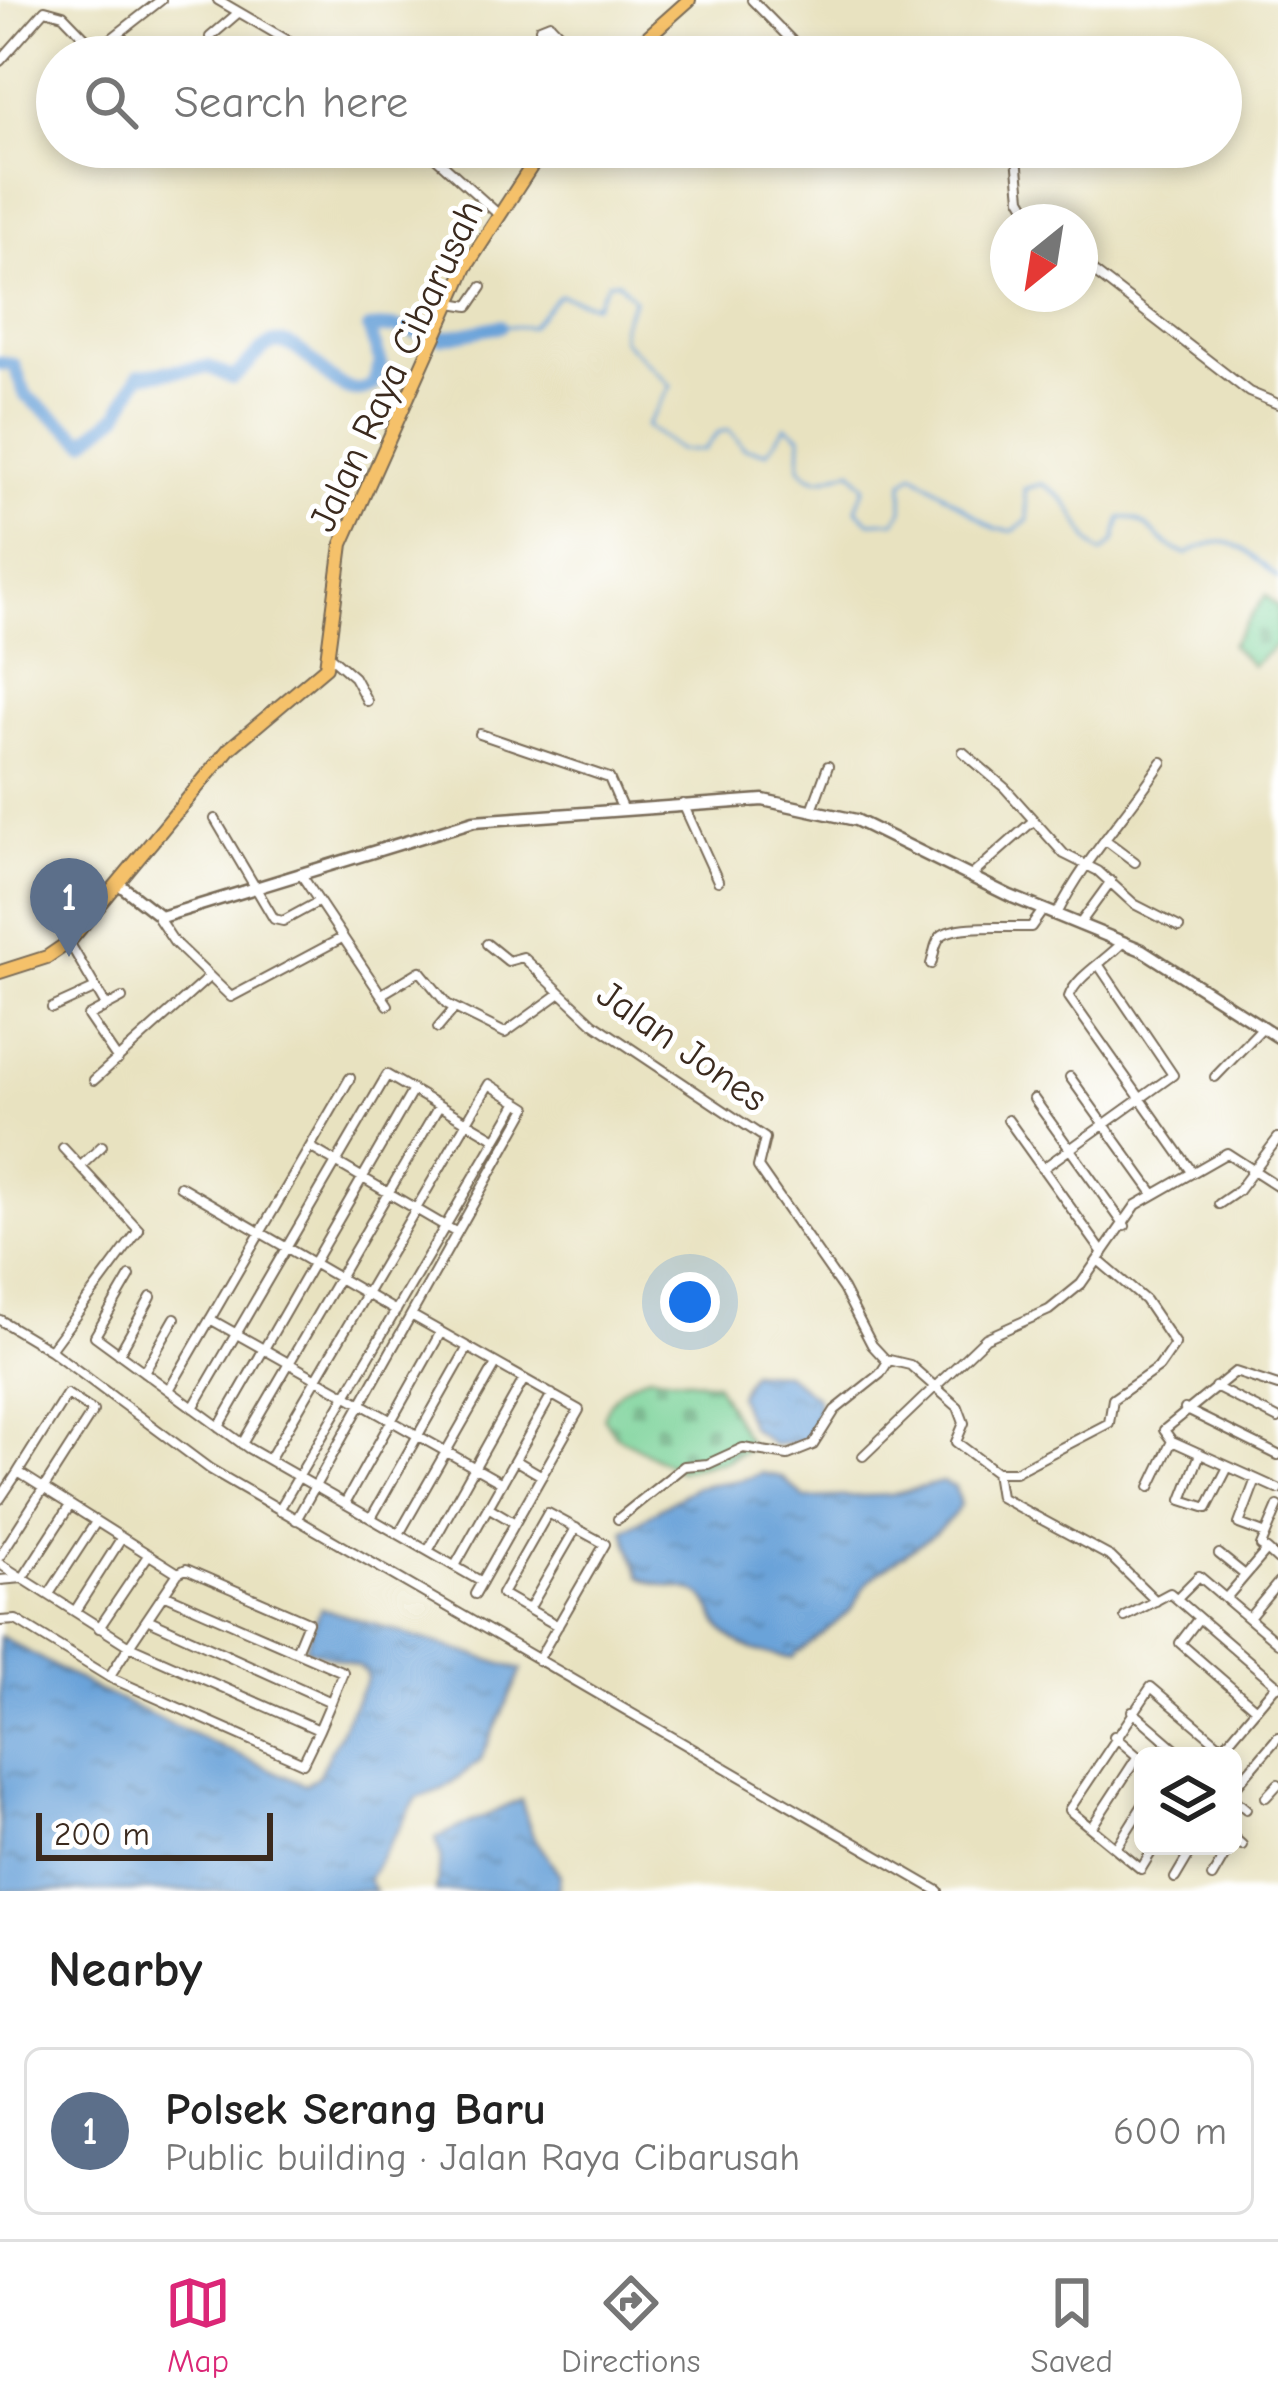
<!DOCTYPE html>
<meta charset="utf-8">
<style>
body{margin:0;font-family:"Comic Neue",sans-serif;background:#f2f2f2;color:#222}
.controls{position:absolute;right:36px;bottom:36px;display:grid;overflow:hidden;border-radius:18px;box-shadow:0 6px 18px #0003}
.controls button{width:108px;height:108px;display:grid;place-items:center;padding:0;border:0;border-bottom:3px solid #e0e0e0;background:#fff;color:#222;font:60px sans-serif}
.compass{position:absolute;left:990px;top:204px;width:108px;height:108px;border-radius:50%;background:#fff;box-shadow:0 6px 18px #0003;rotate:210deg}
.scale{position:absolute;left:36px;bottom:30px;width:237px;box-sizing:border-box;padding-left:12px;border:6px solid #3b2a1e;border-top:0;font-size:33px;line-height:42px;white-space:nowrap;color:#3b2a1e;-webkit-text-stroke:9px #fff;paint-order:stroke}
.you{position:absolute;left:690px;top:1302px;width:42px;height:42px;margin:-30px;border:9px solid #fff;border-radius:50%;background:#1a73e8;box-shadow:0 0 0 18px #1a73e833}
.badge{display:grid;place-items:center;width:78px;height:78px;border-radius:50%;background:#db2777;color:#fff;font-size:39px;font-weight:700}
.pin{position:absolute;translate:-50% -99px;filter:drop-shadow(0 3px 6px #0008)}
.pin::after{content:'';position:absolute;top:63px;width:42px;height:36px;background:inherit;clip-path:polygon(0 0,100% 0,50% 100%)}
.list{margin:0;padding:0;list-style:none}
h2{display:flex;justify-content:space-between;align-items:center;height:156px;margin:0;padding:0 48px;font-size:51px}
h2 small{font-size:39px;font-weight:400;color:#767676}
.list li{display:grid;grid-template-columns:78px 1fr auto;gap:36px;align-items:center;box-sizing:border-box;height:168px;margin:0 24px 24px;padding:0 24px;border:3px solid #e0e0e0;border-radius:18px}
.list b{display:block;font-size:45px;white-space:nowrap}
.list p{margin:0;font-size:39px;white-space:nowrap;color:#767676}
.list em{font-size:39px;font-style:normal;color:#767676}
.icon{flex:none;width:66px;height:66px;fill:none;stroke:currentColor;stroke-width:2;stroke-linecap:round;stroke-linejoin:round}
.map{position:relative;flex:none;width:1278px;height:1891px;overflow:hidden}
.search{position:absolute;background:#fff;box-shadow:0 6px 18px #0003;left:36px;right:36px;top:36px;height:132px;display:flex;align-items:center;gap:30px;box-sizing:border-box;padding:0 42px;border-radius:66px;color:#767676;font-size:45px}
.sheet{height:348px;background:#fff}
nav{display:flex;justify-content:space-around;align-items:center;box-sizing:border-box;height:168px;border-top:3px solid #e0e0e0;background:#fff;font-size:33px;color:#767676}
nav a{display:grid;justify-items:center;gap:6px}
nav .on{color:#db2777}
.map>svg:first-child{display:block}
</style>
<div class="map">
<svg width="1278" height="1891" viewBox="0 0 1278 1891">
<defs>
<pattern id="cemetery-stones" width="16" height="16" patternUnits="userSpaceOnUse" patternTransform="scale(3)"><rect width="16" height="16" fill="#78d197"/><path d="M2 7V4a2 2 0 0 1 4 0v3zM10 15v-3a2 2 0 0 1 4 0v3z" fill="#64aa7b"/></pattern>
<pattern id="water-ripples" width="26" height="14" patternUnits="userSpaceOnUse" patternTransform="scale(3)"><rect width="26" height="14" fill="#6aa3d9"/><path d="M2 4q2-2 4 0t4 0M15 11q2-2 4 0t4 0" fill="none" stroke="#5885af"/></pattern>
</defs>
<rect width="100%" height="100%" fill="#fff"/>
<filter id="ink" filterUnits="userSpaceOnUse"><feTurbulence type="fractalNoise" baseFrequency=".00833" numOctaves="2"/><feDisplacementMap in="SourceGraphic" scale="24" xChannelSelector="R" yChannelSelector="G"/><feConvolveMatrix kernelMatrix="1 2 1 2 8 2 1 2 1" color-interpolation-filters="sRGB"/></filter>
<filter id="wash" filterUnits="userSpaceOnUse"><feTurbulence type="fractalNoise" baseFrequency=".004" numOctaves="4" result="noise"/><feDisplacementMap in="SourceGraphic" scale="48" xChannelSelector="R" yChannelSelector="G"/><feGaussianBlur stdDeviation="2.7" result="paint"/><feColorMatrix in="noise" values="0 0 0 0 0 0 0 0 0 0 0 0 0 0 0 0 0 1.4 0 .05"/><feComposite in="paint" operator="in"/></filter>
<g filter="url(#wash)">
<rect width="100%" height="100%" fill="#e8e2c0"/>
<path fill="url(#cemetery-stones)" stroke="#5a7e5a" stroke-width="3" d="M1266 595 1278 607V643L1252 666 1231 645Z
M649 1375 715 1383 751 1447 728 1460 679 1471 615 1435 603 1417C612 1393 626 1384 649 1375Z"/>
<path fill="url(#water-ripples)" stroke="#52667c" stroke-width="3" d="M751 1372 785 1373 817 1398 819 1425 808 1441 773 1445 750 1427 738 1395Z
M761 1473 781 1477 805 1498 891 1495 942 1482 955 1487 960 1505C949 1530 894 1559 873 1577 862 1585 860 1599 851 1609 835 1626 811 1642 792 1658 765 1655 731 1647 717 1622 712 1613 710 1602 702 1596 687 1585 662 1590 640 1576L624 1531C628 1527 692 1489 696 1487 719 1481 739 1484 761 1473Z
M321 1608 522 1670 480 1761 443 1789 417 1798 368 1879 375 1891H0V1636L97 1690 305 1785 318 1776 368 1676 359 1666 305 1648Z
M521 1800 532 1834 560 1875 558 1891H436L441 1857 436 1838Z"/>
<g fill="none" stroke-linecap="round" stroke-linejoin="round">
<path stroke="#6aa3d9" stroke-width="3" d="M500 326 530 327 559 295 595 305 608 282 618 281 634 299 622 325V339L671 386 646 426 679 450H703L719 432 729 430 744 448 767 452 786 426 801 436 800 467C818 488 830 474 852 470L865 486 856 509 870 522 895 521 903 510V482L914 473 995 529 1013 531 1028 520 1024 489 1042 484C1079 502 1079 539 1102 553L1115 541 1121 518C1147 514 1159 548 1187 554 1230 528 1243 549 1278 578"/>
<path stroke="#6aa3d9" stroke-width="14" d="M0 363 14 365 26 396 85 441 119 414 139 375 209 367 232 378C246 370 254 354 267 346 305 325 332 412 373 385L381 363 369 329 395 327 442 338 500 326"/>
</g>
</g>
<g filter="url(#ink)">
<g fill="none" stroke-linecap="round" stroke-linejoin="round">
<defs>
<path id="minor" d="M218 0 316 57
M752 0 805 54 823 49 836 57
M540 28 550 24 581 57
M210 37 238 13
M0 61 45 10 63 15 97 50 161 0
M424 147 497 213
M1016 147 1021 198 1035 222
M1080 261 1249 392 1278 404
M451 303 469 306 482 287
M331 657 354 677 367 701
M480 734 609 778 622 808
M963 752 1005 788 1064 854 1098 871 1134 904 1179 927
M683 804 718 881
M813 807 828 766
M215 819 274 919 283 921 316 903
M1107 841 1135 862
M300 873 388 1005
M972 875 1033 821
M1056 916C1085 858 1127 815 1162 762
M158 918 174 942 231 997 342 938
M1079 925 1111 881
M69 942 105 1004
M1123 942C1107 960 1076 976 1069 997L1190 1169
M487 944 508 961 523 957 593 1023 765 1138 758 1167 843 1289 872 1345 885 1359 910 1365 958 1407 964 1423 956 1442 996 1472 1000 1497 1111 1557 1156 1601
M931 964C934 956 934 943 941 936 955 923 1010 928 1031 927L1043 910
M382 994 420 971 447 1004 505 1033 559 994
M52 1008 96 988
M438 1028 454 1009
M118 1060 88 1016 122 998
M1070 1077 1154 1194
M1215 1077 1263 1027
M94 1080 209 977
M1034 1099 1125 1226
M1008 1120 1103 1253
M310 1147 457 1233
M82 1165 102 1146
M1042 1169 1173 1075 1100 967
M180 1186 396 1311
M1219 1204 1238 1191 1278 1138
M130 1276 95 1336 248 1448 482 1582
M411 1315 579 1410 475 1594
M210 1319 502 1483
M0 1320 50 1350 210 1469 938 1891
M50 1350 139 1230 63 1148
M119 1354 151 1297
M144 1372 175 1318
M1278 1386 1235 1372 1164 1430 1172 1441 1278 1489
M1215 1387 1278 1419
M169 1390 350 1078
M193 1408 387 1075 496 1139
M1185 1409 1278 1455
M219 1427 413 1090
M242 1444 439 1106
M1200 1454 1182 1500 1207 1508 1228 1467
M863 1456 986 1338 1049 1310 1081 1284 1136 1205 1227 1153 1278 1186
M269 1460 489 1084 527 1108 296 1520
M515 1460 542 1476
M996 1472H1015L1109 1423 1113 1399 1159 1367 1175 1344 1145 1300 1098 1260
M1256 1479 1239 1524 1266 1534 1278 1506
M1150 1487 1172 1441
M0 1499 18 1472 178 1573 186 1569 308 1622 296 1651
M345 1503 441 1332
M488 1507 515 1523
M279 1510 518 1102
M371 1518 468 1347
M618 1519 684 1466 708 1464 743 1448 788 1455 813 1445 835 1410 880 1374 889 1360
M399 1534 496 1364
M1267 1550 1278 1560
M428 1551 524 1379
M1219 1554 1245 1575
M0 1556 93 1411 67 1394 18 1472
M0 1564 129 1646 178 1573
M455 1566 552 1394
M0 1580 23 1578 69 1507
M49 1594 96 1522
M166 1595 343 1672 331 1702
M1177 1598 1199 1576 1278 1643
M1226 1598 1267 1550 1261 1546 1266 1534
M529 1609 576 1528
M75 1611 121 1539
M1125 1617 1170 1593 1278 1686
M1199 1618 1180 1643 1256 1709
M1249 1618 1278 1583
M147 1619 331 1702 319 1730
M0 1621 16 1620 109 1677 303 1763 319 1730 129 1646 109 1677
M99 1628 147 1557
M538 1660 605 1544 548 1513 502 1594 558 1626
M1132 1711 1184 1756
M1114 1736 1143 1761
M1216 1756 1277 1684
M1233 1790 1278 1737
M1266 1797 1278 1784
M1233 1798 1246 1809
M1091 1828 1138 1756
M1233 1837 1242 1845
M1155 1846 1141 1869 1069 1810 1151 1687 1223 1748
M1116 1848 1143 1805
M1212 1877 1230 1846
M1175 1878 1194 1846"/>
<path id="tertiary" d="M119 884 161 917 474 821 763 800 856 820 1010 896 1142 950 1278 1037"/>
<path id="primary" d="M625 57 689 0
M0 972 47 957 69 942 229 749 326 667 342 544 466 267 544 147"/>
</defs>
<use href="#minor" stroke="#786a57" stroke-width="12"/>
<use href="#tertiary" stroke="#786a57" stroke-width="15"/>
<use href="#primary" stroke="#786a57" stroke-width="16"/>
<use href="#minor" stroke="#fff" stroke-width="8"/>
<use href="#tertiary" stroke="#fff" stroke-width="10"/>
<use href="#primary" stroke="#f5c16b" stroke-width="12"/>
</g>
</g>
<g text-anchor="middle" stroke-width="10" stroke-linejoin="round" paint-order="stroke">
<g font-size="39" fill="#3b2a1e" stroke="#fff">
<text transform="translate(395 365) rotate(-65)" y="14">Jalan Raya Cibarusah</text>
<text transform="translate(683 1045) rotate(35)" y="14">Jalan Jones</text>
</g>
</g>
</svg>
<div class="controls">
<button><svg class="icon" aria-label="layers" viewBox="0 0 24 24"><path d="M12 4l9 5-9 5-9-5zM3 14l9 5 9-5"/></svg></button>
</div>
<svg class="compass" viewBox="-18 -18 36 36"><path d="M0-13l5 13h-10z" fill="#e53935"/><path d="M0 13l5-13h-10z" fill="#767676"/></svg>
<div class="scale">200 m</div>
<div class="you"></div>
<div class="pin badge" style="left:69px;top:957px;background:#5c6f8a">1</div>
<div class="search"><svg class="icon" aria-label="search" viewBox="0 0 24 24"><circle cx="10" cy="10" r="6"/><path d="M15 15l6 6"/></svg>Search here</div>
</div>
<section class="sheet">
<h2>Nearby<small></small></h2>
<ul class="list">
<li><span class="badge" style="background:#5c6f8a">1</span><div><b>Polsek Serang Baru</b><p>Public building · Jalan Raya Cibarusah</p></div><em>600 m</em></li>
</ul>
</section>
<nav>
<a class="on"><svg class="icon" aria-label="map" viewBox="0 0 24 24"><path d="M3 6l6-2 6 2 6-2v14l-6 2-6-2-6 2zM9 4v14M15 6v14"/></svg>Map</a>
<a><svg class="icon" aria-label="directions" viewBox="0 0 24 24"><path d="M12 3l9 9-9 9-9-9zM9 14v-3h6M13 9l2 2-2 2"/></svg>Directions</a>
<a><svg class="icon" aria-label="saved" viewBox="0 0 24 24"><path d="M7 4h10v16l-5-4-5 4z"/></svg>Saved</a>
</nav>
